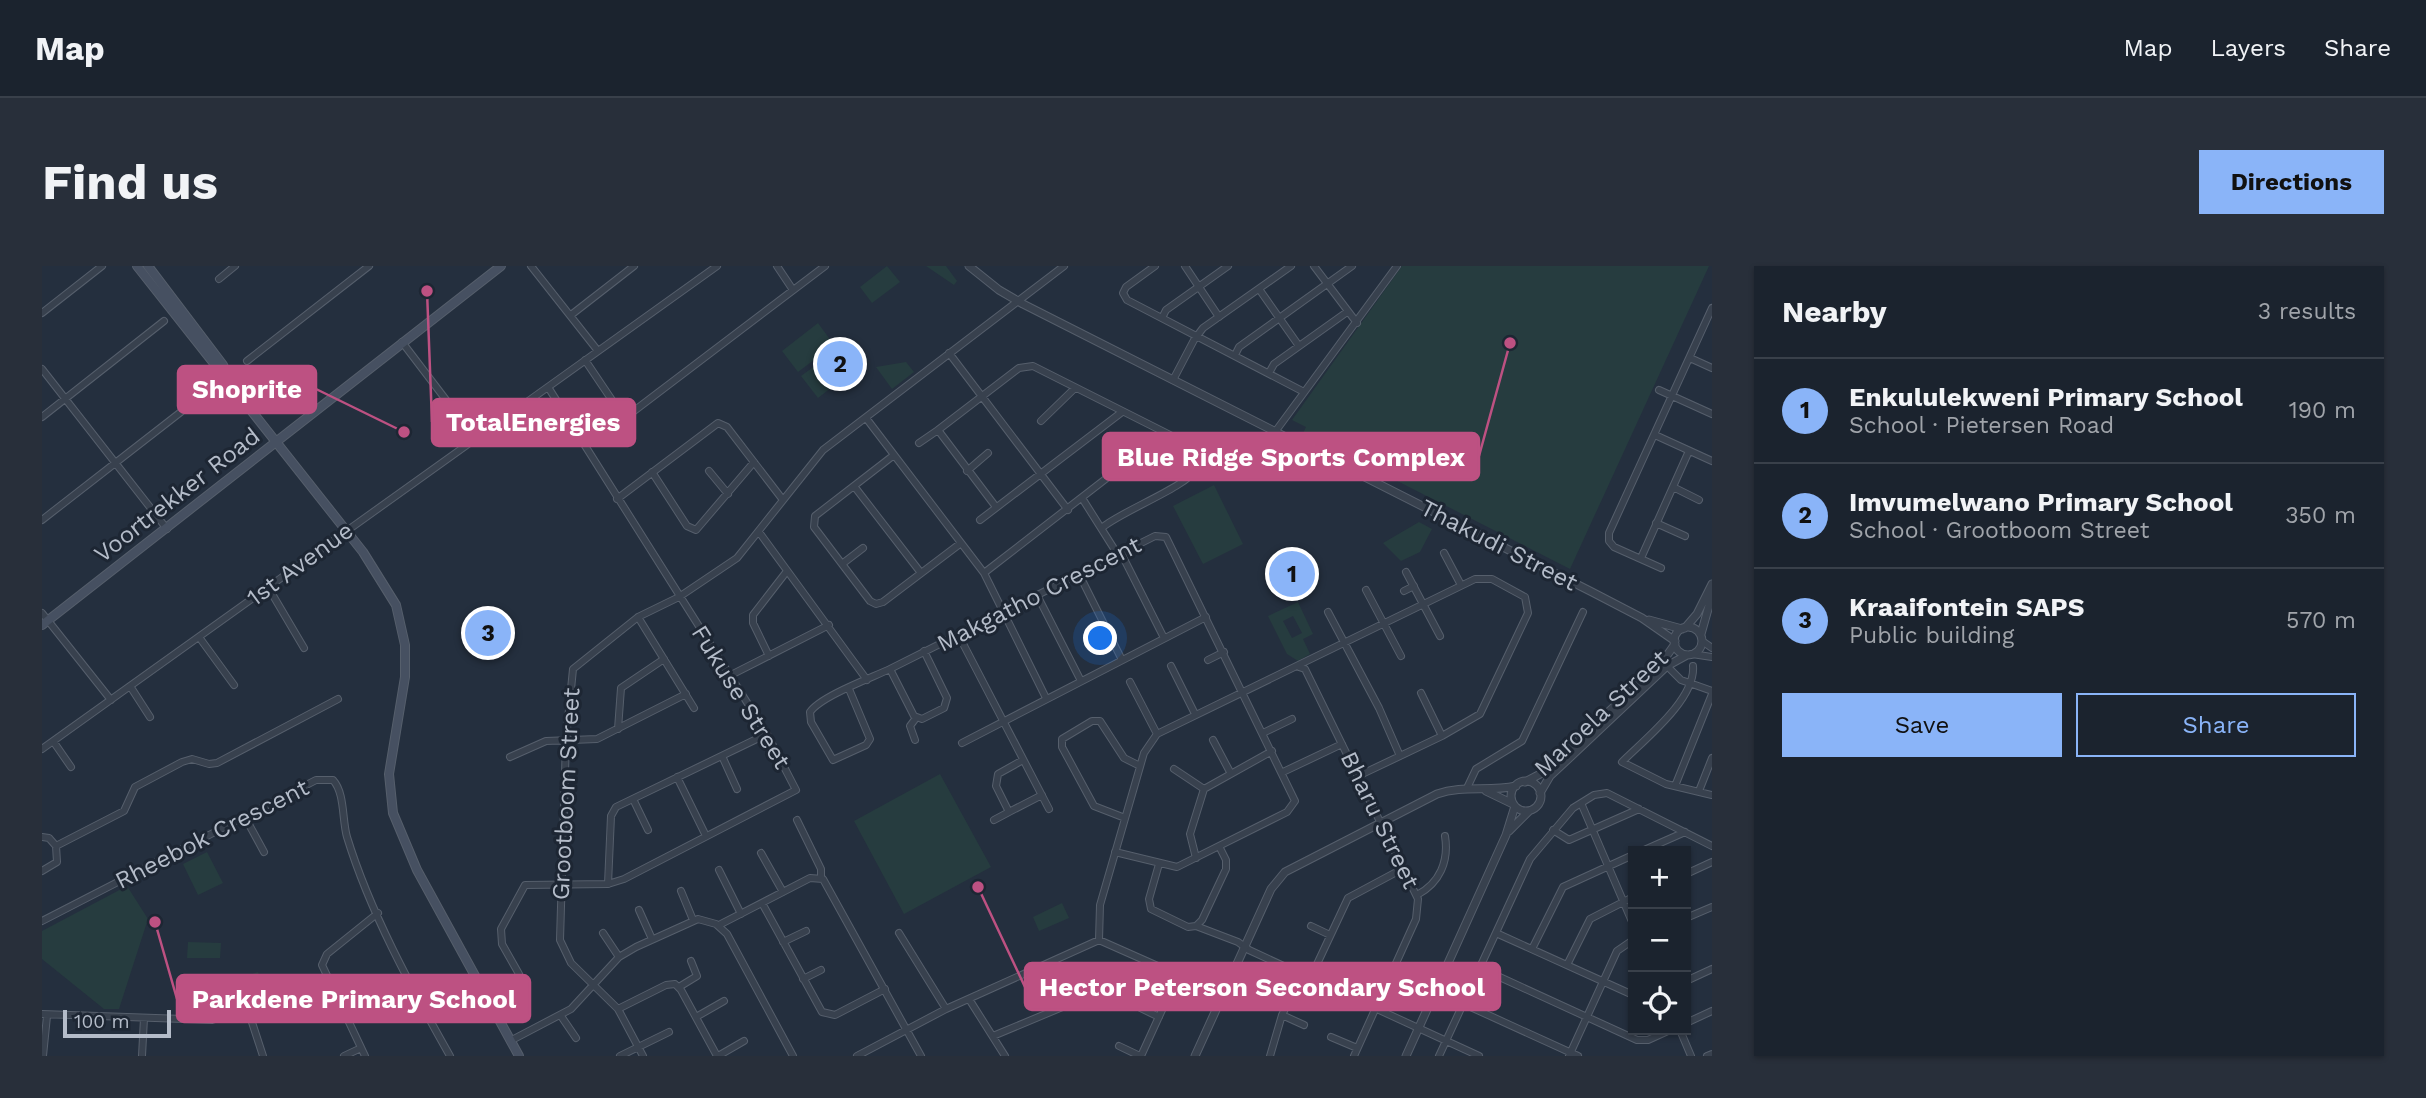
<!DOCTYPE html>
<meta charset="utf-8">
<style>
body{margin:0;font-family:"Work Sans",sans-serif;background:#282f3a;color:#f1f3f6}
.controls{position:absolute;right:21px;bottom:21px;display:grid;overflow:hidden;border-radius:0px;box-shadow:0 2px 5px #0004}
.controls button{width:63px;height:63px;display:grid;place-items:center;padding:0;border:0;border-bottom:2px solid #39404a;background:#1b232e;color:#f1f3f6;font:35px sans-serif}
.scale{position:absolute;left:21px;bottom:18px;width:108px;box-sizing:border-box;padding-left:7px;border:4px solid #b4bcc9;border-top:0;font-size:19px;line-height:24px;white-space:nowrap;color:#b4bcc9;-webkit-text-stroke:5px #1d2633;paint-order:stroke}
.you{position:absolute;left:1059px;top:373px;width:24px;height:24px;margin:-18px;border:5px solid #fff;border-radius:50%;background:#1a73e8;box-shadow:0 0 0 10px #1a73e833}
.badge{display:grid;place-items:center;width:46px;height:46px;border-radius:50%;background:#8ab4f8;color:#111;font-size:23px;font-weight:700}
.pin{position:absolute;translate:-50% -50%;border:4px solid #fff;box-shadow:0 2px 7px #0006}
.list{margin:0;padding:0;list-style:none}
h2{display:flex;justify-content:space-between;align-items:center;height:91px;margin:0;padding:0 28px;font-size:30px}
h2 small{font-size:23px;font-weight:400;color:#a0a4aa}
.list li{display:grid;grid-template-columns:46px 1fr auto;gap:21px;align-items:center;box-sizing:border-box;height:105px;padding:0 28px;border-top:2px solid #39404a}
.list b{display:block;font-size:26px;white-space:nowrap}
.list p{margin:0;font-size:23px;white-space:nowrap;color:#a0a4aa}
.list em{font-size:23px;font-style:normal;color:#a0a4aa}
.actions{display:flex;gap:14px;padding:21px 28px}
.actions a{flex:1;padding:16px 0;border:2px solid #8ab4f8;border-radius:0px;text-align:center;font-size:24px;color:#8ab4f8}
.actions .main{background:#8ab4f8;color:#111}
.icon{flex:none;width:38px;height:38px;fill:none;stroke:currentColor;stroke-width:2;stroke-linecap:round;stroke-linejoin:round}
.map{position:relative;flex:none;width:1670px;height:790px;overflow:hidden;border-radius:0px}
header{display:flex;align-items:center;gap:42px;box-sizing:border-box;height:98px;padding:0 35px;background:#1b232e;border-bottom:2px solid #39404a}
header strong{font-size:33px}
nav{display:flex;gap:38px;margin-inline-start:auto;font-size:24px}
.intro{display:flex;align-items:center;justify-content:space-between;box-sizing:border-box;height:168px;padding:0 42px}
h1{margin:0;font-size:49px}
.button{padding:18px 32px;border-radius:0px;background:#8ab4f8;color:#111;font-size:24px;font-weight:700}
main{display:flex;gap:42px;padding:0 42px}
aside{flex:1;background:#1b232e;border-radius:0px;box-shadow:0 2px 5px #0004}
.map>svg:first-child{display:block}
</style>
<header>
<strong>Map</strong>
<nav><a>Map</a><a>Layers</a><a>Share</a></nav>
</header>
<div class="intro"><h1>Find us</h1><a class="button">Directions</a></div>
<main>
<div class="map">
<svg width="1670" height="790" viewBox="0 0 1670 790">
<rect width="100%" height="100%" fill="#242f3e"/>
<path fill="#263c3f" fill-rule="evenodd" d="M845 0 858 16 830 37 818 21Z
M884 0H904L915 15 912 19Z
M1360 0H1667L1528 303 1261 167 1264 161 1250 154Z
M776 57 792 79 756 106 740 85Z
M796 83 812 104 776 132 759 110Z
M864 96 872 106 850 123 834 101Z
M1172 219 1201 278 1161 298 1131 240Z
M1377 256 1390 263 1378 286 1359 295 1341 277Z
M1256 336 1271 368 1261 373 1268 388 1256 395 1245 388 1226 350ZM1251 350 1260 367 1250 372 1241 355Z
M898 508 949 601 862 648 812 555Z
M165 586 181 617 156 629 141 598Z
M85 620 106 653 77 743H62L0 693V665Z
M1020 637 1027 652 997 665 991 651Z
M146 676 179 677 178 692H145Z
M216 706 222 724 185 736 179 718Z"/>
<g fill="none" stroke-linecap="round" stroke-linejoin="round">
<defs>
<path id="minor" d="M489 0 556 85
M735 0 751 24
M1113 0 1084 21 1081 27 1085 34 1262 126
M1143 0 1177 51
M1272 0 1315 57
M177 13 193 0
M1217 23 1257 80
M0 47 60 0
M529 49 592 0
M1120 52 1124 44 1186 0
M360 76 433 172
M907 87 1026 244
M1193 89 1197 81 1310 0
M1648 92 1670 102
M543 94 578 146 588 148 783 0
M205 95 327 0
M0 103 125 263
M1227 107 1232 98 1305 46
M1131 114 1152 74 1161 62 1249 0
M1617 124 1670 148
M0 151 122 55
M824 152 942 307 1004 432
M999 155 1033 122
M1233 166 1355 0
M1613 169 1670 195
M877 177 896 164
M852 189 773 250 772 261 828 335 834 338 841 336 919 277
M667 205 686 228
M925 205 946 187
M610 206 645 260 654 264 712 196
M812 220 879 307
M1631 221 1657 234
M1040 232 1076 289
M575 233 676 157 685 161 741 234
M954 241 896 164 977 102 991 100 1134 172 1154 187C1155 192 1156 197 1154 203 1146 220 1080 245 1061 261
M0 254 171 121
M938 254 1080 146
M1614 257 1643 270
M717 266 825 414
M1079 287 1122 372
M1402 287 1419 319
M1599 292 1647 185
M800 298 821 282
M1619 302 1572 281 1567 275V267L1670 42
M1364 306 1398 370
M942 307 1123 167
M1037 308 1080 394
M226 321 262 382
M1324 324 1359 390
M1362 325 1372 320
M995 329 1039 415
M1286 346 1337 442 1358 490
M0 347 69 434
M596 351 652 442
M916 368 1007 543
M157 371 192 419
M1660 375 1670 382
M1650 388 1670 391
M727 390 711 357V349L745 305
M1166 394 1182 386
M1129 400 1153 448
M1625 400 1639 414 1670 425
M1651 400C1654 433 1602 474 1580 496L1624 518 1670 529
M1257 401 1263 403 1376 633 1374 653 1312 790
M848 403 872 450 880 453 902 442 905 432 882 385
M687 410 787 359
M1088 416 1115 468
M88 420 108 451
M807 423 828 473 824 479 791 494 769 456 768 446C779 430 829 412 848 403L1113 270 1124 271 1253 535 1245 546 1135 601 1073 586
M1379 427 1400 470
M576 463 579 422 622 393
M1221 467 1250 453
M873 474 868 460 874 452
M1171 474 1188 506
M11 475 29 501
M920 477 1164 351
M0 483 675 0
M680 490 695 523
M468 491 504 475 555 473 644 428
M981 494 956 508 954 520 967 546 1000 529
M1132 503 1162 523
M1241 506 1300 478
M635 511 664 570
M1633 520 1670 428
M1425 522 1434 503 1480 475 1541 346
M1657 525 1670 492
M591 533 606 564
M1539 537 1591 658
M203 551 222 586
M1083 552 1052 540 1020 481V473L1050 455H1058L1082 492 1098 500
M755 554 779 603V612
M952 554 967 546
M1511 564 1527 574 1597 543
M0 571 7 572 14 580 82 545 93 521 140 496 150 493 167 498 175 497 296 433
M1600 585 1643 566
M719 587 741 626
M1154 592 1148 568 1162 523 1230 485
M1117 598 1107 633 1109 643 1146 661 1154 660 1160 654 1184 603V594L1177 580
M677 604 699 648
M0 605 15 596 14 580
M1644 608 1670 596
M566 618 569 550 574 541 725 468
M639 625 651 654
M1375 629C1398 617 1407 595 1403 570
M720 637 780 746 793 749 843 723
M597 644 610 673
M1644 652 1670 641
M0 655 274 514H291C303 527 300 554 305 571 328 646 369 721 408 790
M677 659 768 612 781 613 879 790
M1154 660 1196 676 1207 684 1437 790
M1269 660 1288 669
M561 667 577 691
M857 667 904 743
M1454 667 1591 729
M1057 674 1058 639 1102 487 1115 468 1433 313H1450L1483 331 1486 347 1438 448 1400 470 1316 510
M741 676 764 665
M1490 683 1521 621 1591 589
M1525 699 1548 653 1591 631
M1438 702 1595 774H1606L1628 764
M477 708 460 678 459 663 483 619 566 618 582 613 754 524 725 468 506 121
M761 713 779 704
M1268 713 1306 632 1362 602
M1644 715 1670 703
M637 721 655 710 649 695
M927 733 963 790
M1422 738 1536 790
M576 743 624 719 633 718 639 724 675 790
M206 744 221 790
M0 748 170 754 247 729
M384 748 438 718
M1240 749 1262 759
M519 750 534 772
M654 751 682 735
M1644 757 1670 745
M1638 764 1649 790
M951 770 1054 727 1076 731 1117 751
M1289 771 1315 782
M468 775 529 743 577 691 594 681 656 653 674 658 685 668 751 790
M1077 780 1098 790
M1 790 5 750
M100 790 102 752
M302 790 319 782
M323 790 280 699 285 688 336 647
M578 790 627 766
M601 790 576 743 529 697 518 674 524 474 531 403 596 351 637 331 695 292 781 184 1022 0
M676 790 702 775
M815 790 904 743 1057 674 1181 729
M1099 790 1136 709
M1228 790 1240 749 1260 709
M1397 790 1488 593 1531 542 1552 529 1565 527 1670 580
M1527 790 1575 685 1591 674
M1665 790 1670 788"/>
<path id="tertiary" d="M927 0 957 24 981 38 1550 326 1600 352 1633 375
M1607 354 1640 363
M1632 375a14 14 0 1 1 28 0a14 14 0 1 1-28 0Z
M1643 362 1655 348 1670 318
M1659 368 1670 329
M1469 530a15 15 0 1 1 30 0a15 15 0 1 1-30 0Z
M1483 516 1502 506 1621 395 1633 378
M1444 525 1471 538
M1498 527 1508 510 1522 497 1625 400 1645 389
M1467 565 1487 545
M1153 790 1229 623 1243 606 1395 528C1421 519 1447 526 1474 520
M1364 790 1464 569 1473 540"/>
<path id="secondary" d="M95 0 321 286 354 339 363 379V411L347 508 351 547 375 604 477 790
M106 0 181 99 187 112
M0 359 459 0"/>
</defs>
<use href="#minor" stroke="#565f6c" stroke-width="8"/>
<use href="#tertiary" stroke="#565f6c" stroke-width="9"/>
<use href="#secondary" stroke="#565f6c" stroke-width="10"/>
<use href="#minor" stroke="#38414e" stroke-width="6"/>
<use href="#tertiary" stroke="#38414e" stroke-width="7"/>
<use href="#secondary" stroke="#465061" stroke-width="8"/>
</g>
<g text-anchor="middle" stroke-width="6" stroke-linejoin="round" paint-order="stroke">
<g font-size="24" fill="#b4bcc9" stroke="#1d2633">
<text transform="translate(135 229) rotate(-38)" y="8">Voortrekker Road</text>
<text transform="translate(1457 279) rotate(27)" y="8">Thakudi Street</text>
<text transform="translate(258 298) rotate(-36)" y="8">1st Avenue</text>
<text transform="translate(997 328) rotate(-27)" y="8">Makgatho Crescent</text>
<text transform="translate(699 431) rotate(58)" y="8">Fukuse Street</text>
<text transform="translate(1559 447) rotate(-43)" y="8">Maroela Street</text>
<text transform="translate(524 528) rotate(-87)" y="8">Grootboom Street</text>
<text transform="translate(1338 554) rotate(64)" y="8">Bharu Street</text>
<text transform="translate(170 568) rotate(-27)" y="8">Rheebok Crescent</text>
</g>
</g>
<path fill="none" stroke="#bd5182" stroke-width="2.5" d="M362 166L274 123M385 25L390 156M1468 77L1437 190M936 621L983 721M113 656L135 733"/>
<g fill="#bd5182" stroke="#1d2633" stroke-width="2.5">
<circle cx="362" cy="166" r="7"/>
<circle cx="385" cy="25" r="7"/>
<circle cx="1468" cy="77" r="7"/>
<circle cx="936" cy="621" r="7"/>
<circle cx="113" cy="656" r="7"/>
</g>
<g fill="#bd5182" stroke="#bd5182" stroke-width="2.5">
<rect x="136" y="100" width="138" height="47" rx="7"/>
<rect x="390" y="133" width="203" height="47" rx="7"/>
<rect x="1061" y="167" width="376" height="47" rx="7"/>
<rect x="983" y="697" width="475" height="47" rx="7"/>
<rect x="135" y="709" width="353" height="47" rx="7"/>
</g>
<g font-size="26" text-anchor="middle" font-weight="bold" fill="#fff">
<text x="205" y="132">Shoprite</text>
<text x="491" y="165">TotalEnergies</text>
<text x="1249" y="200">Blue Ridge Sports Complex</text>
<text x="1220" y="730">Hector Peterson Secondary School</text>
<text x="312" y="742">Parkdene Primary School</text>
</g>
</svg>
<div class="controls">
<button>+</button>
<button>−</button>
<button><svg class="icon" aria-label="locate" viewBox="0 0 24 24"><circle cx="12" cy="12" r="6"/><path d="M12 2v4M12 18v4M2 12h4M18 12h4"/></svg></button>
</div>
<div class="scale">100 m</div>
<div class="you"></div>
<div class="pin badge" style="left:1250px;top:308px">1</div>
<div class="pin badge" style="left:798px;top:98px">2</div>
<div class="pin badge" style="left:446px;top:367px">3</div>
</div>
<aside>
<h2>Nearby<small>3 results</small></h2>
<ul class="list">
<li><span class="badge">1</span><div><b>Enkululekweni Primary School</b><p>School · Pietersen Road</p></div><em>190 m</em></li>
<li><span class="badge">2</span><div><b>Imvumelwano Primary School</b><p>School · Grootboom Street</p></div><em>350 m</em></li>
<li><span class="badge">3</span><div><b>Kraaifontein SAPS</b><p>Public building</p></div><em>570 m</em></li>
</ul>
<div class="actions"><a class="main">Save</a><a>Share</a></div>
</aside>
</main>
